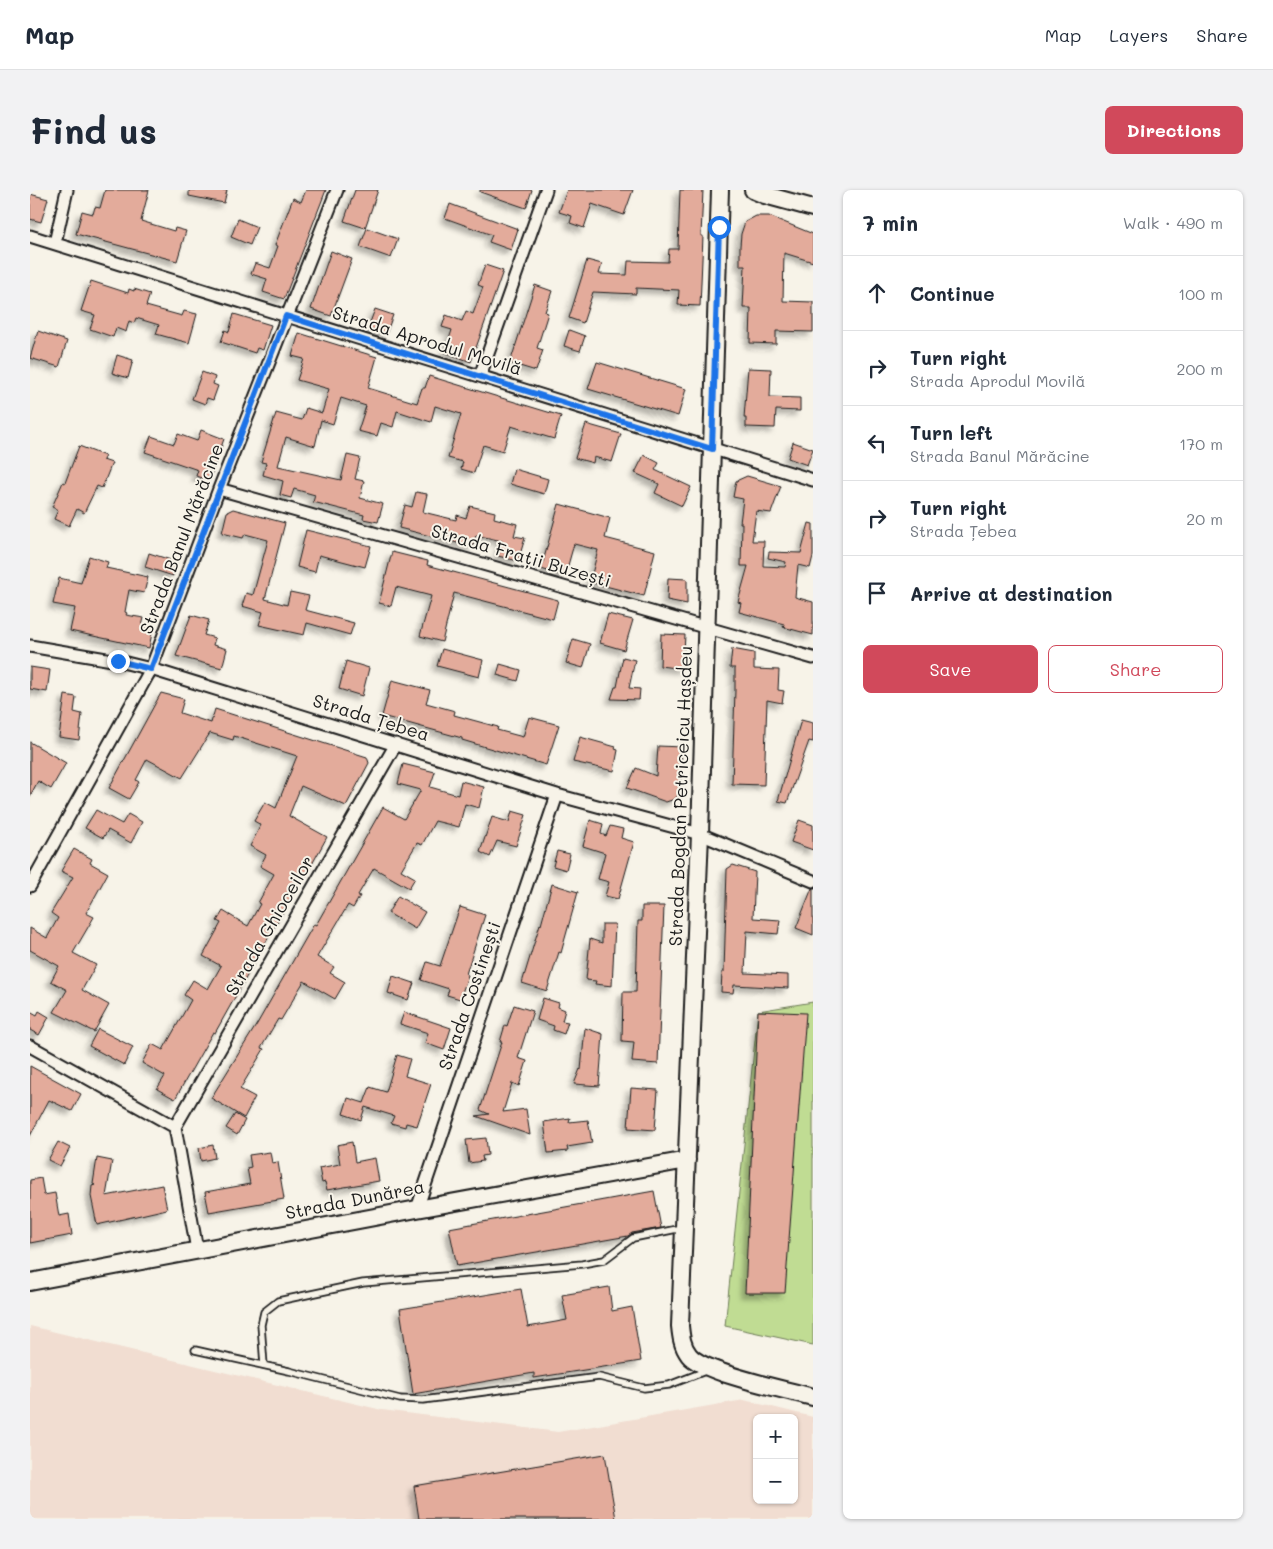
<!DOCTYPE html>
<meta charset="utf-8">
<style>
body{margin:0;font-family:Mali,sans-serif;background:#f2f2f3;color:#1f2937}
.controls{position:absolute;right:15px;bottom:15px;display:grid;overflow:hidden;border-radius:8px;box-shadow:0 1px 4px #0004}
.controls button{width:45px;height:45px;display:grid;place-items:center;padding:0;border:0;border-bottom:1px solid #e0e1e3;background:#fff;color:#1f2937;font:25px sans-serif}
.stop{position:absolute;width:15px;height:15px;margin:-11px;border:4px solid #1a73e8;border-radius:50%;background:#fff}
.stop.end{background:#1a73e8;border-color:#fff;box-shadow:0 1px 5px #0008}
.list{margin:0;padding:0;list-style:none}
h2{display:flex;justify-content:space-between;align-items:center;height:65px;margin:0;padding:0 20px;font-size:21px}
h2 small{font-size:16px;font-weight:400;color:#747a83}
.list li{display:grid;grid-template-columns:32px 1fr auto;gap:15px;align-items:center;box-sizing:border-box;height:75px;padding:0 20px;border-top:1px solid #e0e1e3}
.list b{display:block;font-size:19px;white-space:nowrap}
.list p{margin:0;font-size:16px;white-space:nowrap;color:#747a83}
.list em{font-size:16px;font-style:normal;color:#747a83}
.actions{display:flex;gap:10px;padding:15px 20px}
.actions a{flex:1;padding:11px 0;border:1px solid #d1495b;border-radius:8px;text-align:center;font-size:18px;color:#d1495b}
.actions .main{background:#d1495b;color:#fff}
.icon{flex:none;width:28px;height:28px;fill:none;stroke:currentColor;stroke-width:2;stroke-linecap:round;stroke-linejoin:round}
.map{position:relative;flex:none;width:783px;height:1329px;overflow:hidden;border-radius:8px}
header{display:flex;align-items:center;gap:30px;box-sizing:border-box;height:70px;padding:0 25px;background:#fff;border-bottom:1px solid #e0e1e3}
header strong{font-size:24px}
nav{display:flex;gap:28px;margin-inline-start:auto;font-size:18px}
.intro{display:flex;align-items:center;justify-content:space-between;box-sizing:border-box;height:120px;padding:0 30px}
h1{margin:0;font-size:35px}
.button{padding:12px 22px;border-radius:8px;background:#d1495b;color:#fff;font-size:18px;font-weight:700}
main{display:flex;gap:30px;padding:0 30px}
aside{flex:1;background:#fff;border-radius:8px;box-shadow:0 1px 4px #0004}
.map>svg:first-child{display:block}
</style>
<header>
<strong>Map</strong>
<nav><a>Map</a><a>Layers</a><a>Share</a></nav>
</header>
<div class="intro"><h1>Find us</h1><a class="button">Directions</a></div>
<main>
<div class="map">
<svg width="783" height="1329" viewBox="0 0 783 1329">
<defs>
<filter id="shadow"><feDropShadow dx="-4.5" dy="4.5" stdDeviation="2.5" flood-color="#0004"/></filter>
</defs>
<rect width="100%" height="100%" fill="#f7f3e8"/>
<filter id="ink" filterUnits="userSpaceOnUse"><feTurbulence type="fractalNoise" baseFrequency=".02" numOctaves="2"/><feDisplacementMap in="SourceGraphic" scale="10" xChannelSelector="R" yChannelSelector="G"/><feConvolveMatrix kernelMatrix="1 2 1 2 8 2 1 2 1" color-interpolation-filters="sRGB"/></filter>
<g filter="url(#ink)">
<path fill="#f1ddd1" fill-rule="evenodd" d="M0 1136 352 1220 528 1242 714 1210 783 1227V1329H0ZM727 1228H764V1310H727Z"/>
<path fill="#c0dc93" stroke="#6e7c58" d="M783 812V1155L695 1136 728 821Z"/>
<path fill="#e3ab9b" stroke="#1c1c1c" filter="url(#shadow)" d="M75 0H119L111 31 144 41 145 38 156 41 147 71 46 44 52 21 63 24 65 17 70 18Z
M159 0H197L194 13 159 6Z
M276 0H296L254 109 233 102 237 89 221 84 225 73 240 78 248 56 245 55 263 8 271 12Z
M325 0H348L335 38 314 31Z
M450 0H502L496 18 450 2Z
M537 0H603L594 25 562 14 554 38 540 33 542 26 529 22Z
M650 0H673L671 46H673L670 116 648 115 649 100 606 98V104L563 102 553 133 539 128 557 70 572 74 569 84 597 85 598 71 638 72 639 59H648Z
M0 4 18 9 11 32 0 29Z
M420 14 488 39 481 60 459 52 462 45 415 28Z
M726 26H739L783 44V72L754 63 753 111 783 112V142L746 141V154L720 153 721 118H713L715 76H710V56L711 44 715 32Z
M208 29 227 37 220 55 201 47Z
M337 38 368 49 361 68 330 57Z
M301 61 322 69 301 126 281 119Z
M455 75 473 81 441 172 415 162 422 140 412 137 416 125 432 131 436 121 443 124 453 97 448 95Z
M61 91 98 103 99 99 104 101V99L120 104 116 116 152 126 154 121 167 124 159 153 126 144 129 135 106 128 104 133 99 131 96 142 86 138 83 147 60 139 65 125 51 121Z
M505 95 522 101 515 122 518 123 507 158 513 160 506 181 480 173Z
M345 119 363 125 356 144 338 138Z
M204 124 241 135 233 160 227 158 225 163 191 152 195 140 199 142Z
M539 140 555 146 550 161 534 156Z
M8 141 37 151 29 177 0 168Z
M269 143 347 167 338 198 387 213 392 198H395L399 186 531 226 524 249 481 236 473 261 453 255 444 283 431 279 433 272 418 268 431 224 405 216 401 232 367 221 363 237 351 233 347 246 328 241 336 216 311 208 303 234 291 230 285 256 256 247 248 276 311 290 317 265 330 268 325 289 334 291 330 308 353 314 348 332 333 329 334 325 283 312 285 305 264 299 261 308 250 305 253 291 233 285 236 273 231 272 246 223 272 230 276 218 292 223 299 199 267 190 274 169 262 166Z
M87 165 103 170 98 188 82 183Z
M567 172 656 199 648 226 558 199Z
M718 178 741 179 740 207 770 208V221L746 220 745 238 716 237V228H714Z
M172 182 185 187 183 194 188 196 183 210 177 208 175 214 162 209Z
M556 234 591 244 582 272 564 267 563 273 545 268Z
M171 240 194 249 179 291 166 286 168 280 115 262 121 246 144 254 148 244 167 251Z
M763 252 783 259 777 275 758 268Z
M49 256 75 266 73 270 82 273 72 298 67 296 54 323 47 319 39 336 24 329 28 320 22 317 33 292 35 293Z
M614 265 629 273 625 280 661 297 652 316 625 303 629 294 605 283Z
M484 279 518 289 514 304 480 294Z
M717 286 751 296 741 323 726 321 722 351H734L733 376 755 377 756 372 738 368 739 362 771 363 779 333 783 334V366L780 378 768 375 765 407 783 412V445L753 437 754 434 709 422 711 413 708 412 718 376H711L712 333H710L713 309 703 307 706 291Z
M386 302 397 304 393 322 426 330 427 325 436 328 440 316 465 322 464 328 487 334 484 346 495 348 488 371 468 366 472 351 446 345 443 357 369 338 375 315 382 317Z
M529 314 580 328 575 348 625 361 614 406 560 392 568 360 544 354 535 386 511 379Z
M203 319 255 333 235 409 257 415 260 402 279 406 275 420 324 433 320 445 277 433 274 445 229 435 233 422 212 416 216 403 223 405 238 350 215 344 213 348 192 343 197 322Z
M276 340 341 356 335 377 289 365 285 382 267 377Z
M362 362 398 371 397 375 528 410 523 429 424 403 412 452 390 446 401 406 366 397 361 416 349 413Z
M119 363 147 372 143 386 115 377Z
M59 366 78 372 76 378 118 387 114 403 99 400 95 422 97 423 96 425 114 428 112 436 123 438 119 458 40 441 45 418 23 414 29 388 51 393Z
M638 388 657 389V414L637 410Z
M578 424 603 430 594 460 570 453Z
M161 425 179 430 174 445 185 448 183 455 197 459 192 478 146 466Z
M631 444 655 445 653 479 630 476Z
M543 449 560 454 553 478 536 473Z
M412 459 453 470 449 487 407 476Z
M702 459 724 463V479L749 480 748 500 754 501 752 513 737 510 734 595 702 594 705 500V478H700Z
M593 467 605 470 599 498 610 499 609 510 581 509 585 497H587Z
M316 471 339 478 332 506 309 499Z
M470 474 491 480 488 491 467 485Z
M0 477 20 480 17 502 0 499Z
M362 490 400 500 396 513 425 521 424 525 468 537 467 540 493 547 499 527 529 535 516 575 432 550V548L352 526Z
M131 503 154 509 150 523 181 533 185 519 337 567 339 573 316 616 271 596 259 626 297 647 275 687 273 686 185 843 183 842 145 909 127 899 135 886 112 873 122 854 133 860 161 810 154 805 163 790 178 799 191 776 173 766 191 733 187 731 193 721 218 736 230 714 228 713 244 684 230 676 236 665 220 656 231 635 224 631 235 612 246 618 267 566 204 546 203 550 180 543 152 588 117 569 106 590 109 592 99 609 79 598Z
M35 505 46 507 44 522 52 524 49 550 29 547Z
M771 530 783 533V552L779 551 757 613 748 611Z
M550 547 586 557 585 559 588 560 584 581 543 572Z
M0 552 36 573 21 599 8 591 0 606Z
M628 556 652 557 650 602 645 609 636 612 597 598 606 578 626 586Z
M373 574 405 582 400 597 428 605 431 591 454 597 449 618 435 614 429 637 405 631 392 655 387 653 371 680 385 688 379 698 344 678 328 705 330 706 323 718 318 715 287 767 304 777 300 783 315 792 305 809 274 791 251 830 248 829 231 858 234 859 210 899 225 907 214 928 181 908 227 834 284 734 286 735 353 617 374 629 391 600 368 594Z
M66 620 92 634 98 624 112 632 101 653 78 640 73 648 55 638Z
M482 621 496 625 486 656 467 651 460 667 450 662 462 627 479 632Z
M560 630 573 634 571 644 576 646 580 636 593 639 591 648 604 652 588 709 575 706 579 692 568 689 575 663 553 656Z
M769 630 783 635V660L761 652Z
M44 659 62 669 60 673 78 683 56 723 64 727 43 763 66 775 52 800 79 815 64 842 24 822 37 800 21 791 29 776 0 760V738L17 748 28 728 21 723 43 687 31 681Z
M527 661 540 664 536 680 523 676Z
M703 675 725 682 723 728 750 730 748 744 717 741 715 783 758 785V798L704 795 703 803 691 802 692 782H694L697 679Z
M522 694 548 702 534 752 531 763 529 762 517 801 492 793 510 734 511 735Z
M782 698H783V745L766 738Z
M368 706 395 722 385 739 358 723Z
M612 716H634L628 874 602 872 604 852 592 851 593 802H606L608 731H612Z
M430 717 455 725 436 784 438 785 430 809 417 805 419 799 391 790 397 772 410 776Z
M572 734H585L582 796 565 794 566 791 556 790 560 749 572 753Z
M363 786 384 793 378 810 358 803Z
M513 808 529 813 528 817 535 820 532 831 538 832 534 844 523 840 524 836 507 830Z
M484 815 503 821 488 868 497 871 489 896 482 893 473 922 496 919 500 945 446 926 459 924 450 920 472 852H470L475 835 477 836Z
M0 821 7 825 9 821 19 827 9 845 0 840Z
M728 821 776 823 755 1103H715Z
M374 822 421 838 414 860 395 853 398 843 370 834Z
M555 838 573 844 569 896 544 894 550 879 551 880Z
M68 839 103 857 94 875 59 856Z
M367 865 380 869 375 886 401 894 387 936 376 933 375 937 361 933 364 926 335 917 331 930 313 924 318 908 334 913 340 897 356 902Z
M0 876 51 904 42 921 19 910 0 946Z
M601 898 628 900 625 940 598 938Z
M205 924 215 930 207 945 196 938Z
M540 928 539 932 558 930 562 953 537 957 538 961 518 963 514 932Z
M456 948 458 965 452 966 453 971 439 973 436 950Z
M28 952 40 958 30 976 18 970Z
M322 952 325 972 345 968 349 991 297 1000 295 992 292 993 289 978 310 974 307 955Z
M183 955 185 968 171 971 169 958Z
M240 962 242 973 248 972 254 1009 179 1022 175 1002 220 994 217 978 221 977 219 965Z
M67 968 82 971 76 1006 132 995 137 1019 67 1035 61 1006 62 996 65 995 63 994Z
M11 988 14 1005 25 1003 29 1026 39 1024 42 1045 0 1053V990Z
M624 1001 631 1038 602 1043 598 1046 427 1076 419 1038Z
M579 1097 582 1121 602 1117 611 1171 504 1188V1183L383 1204 370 1119 491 1099 498 1137 537 1130 532 1105Z
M575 1264 586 1329H389L384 1296Z"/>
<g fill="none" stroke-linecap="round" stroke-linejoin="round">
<defs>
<path id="lane" d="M165 1160 259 1181 370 1209 393 1210 569 1187 614 1198 639 1195 678 1180
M234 1175 231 1135 234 1122 248 1111 333 1093 552 1074 574 1070 603 1048 652 1038"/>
<path id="street" d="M0 46 783 290
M25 53 37 0
M450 186 516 0
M189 299 783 468
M0 456 88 471 121 479 527 605 670 644 783 691
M0 696 121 479 189 299 307 0
M0 856 145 937 167 1060
M145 937 366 554
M387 1019 527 605"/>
<path id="secondary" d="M690 0 670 644 650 1136C651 1146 652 1156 659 1165 673 1183 757 1200 783 1207
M723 0 735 5 783 18
M0 1092 387 1019 657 970"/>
</defs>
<use href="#lane" stroke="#1c1c1c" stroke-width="9"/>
<use href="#street" stroke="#1c1c1c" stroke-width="15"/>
<use href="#secondary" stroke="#1c1c1c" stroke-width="20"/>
<use href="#lane" stroke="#f7f3e8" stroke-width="5.5"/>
<use href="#street" stroke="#f7f3e8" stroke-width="11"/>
<use href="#secondary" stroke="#f7f3e8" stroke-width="16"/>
</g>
</g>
<g fill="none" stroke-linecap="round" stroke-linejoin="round" filter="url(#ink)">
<path stroke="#1a73e8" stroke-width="6" d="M88 471 121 479 256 126 682 259 689 37"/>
</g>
<g text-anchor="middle" stroke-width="4" stroke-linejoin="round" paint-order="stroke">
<g font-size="18" fill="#1c1c1c" stroke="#f7f3e8">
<text transform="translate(397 151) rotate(17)" y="6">Strada Aprodul Movilă</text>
<text transform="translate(152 349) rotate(-69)" y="6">Strada Banul Mărăcine</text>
<text transform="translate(491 366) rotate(16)" y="6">Strada Frații Buzești</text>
<text transform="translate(341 528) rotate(17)" y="6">Strada Țebea</text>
<text transform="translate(651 606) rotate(-88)" y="6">Strada Bogdan Petriceicu Hașdeu</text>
<text transform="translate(240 736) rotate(-60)" y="6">Strada Ghioceilor</text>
<text transform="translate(440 806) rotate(-71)" y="6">Strada Costinești</text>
<text transform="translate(325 1010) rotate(-11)" y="6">Strada Dunărea</text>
</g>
</g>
</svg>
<div class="controls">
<button>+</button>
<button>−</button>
</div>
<div class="stop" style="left:689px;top:37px"></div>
<div class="stop end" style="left:88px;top:471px"></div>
</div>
<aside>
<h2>7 min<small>Walk · 490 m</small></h2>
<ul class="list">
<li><svg class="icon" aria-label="ahead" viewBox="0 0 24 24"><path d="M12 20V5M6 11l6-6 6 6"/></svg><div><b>Continue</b></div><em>100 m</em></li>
<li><svg class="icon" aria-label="right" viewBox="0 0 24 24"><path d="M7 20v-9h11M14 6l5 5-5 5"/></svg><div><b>Turn right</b><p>Strada Aprodul Movilă</p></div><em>200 m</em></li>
<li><svg class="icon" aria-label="left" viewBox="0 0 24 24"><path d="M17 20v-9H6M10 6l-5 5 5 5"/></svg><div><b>Turn left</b><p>Strada Banul Mărăcine</p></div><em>170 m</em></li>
<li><svg class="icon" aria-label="right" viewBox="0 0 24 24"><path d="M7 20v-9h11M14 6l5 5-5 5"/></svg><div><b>Turn right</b><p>Strada Țebea</p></div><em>20 m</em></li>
<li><svg class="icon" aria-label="arrive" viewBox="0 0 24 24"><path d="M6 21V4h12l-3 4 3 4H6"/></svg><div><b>Arrive at destination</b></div></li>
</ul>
<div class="actions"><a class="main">Save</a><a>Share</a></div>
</aside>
</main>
